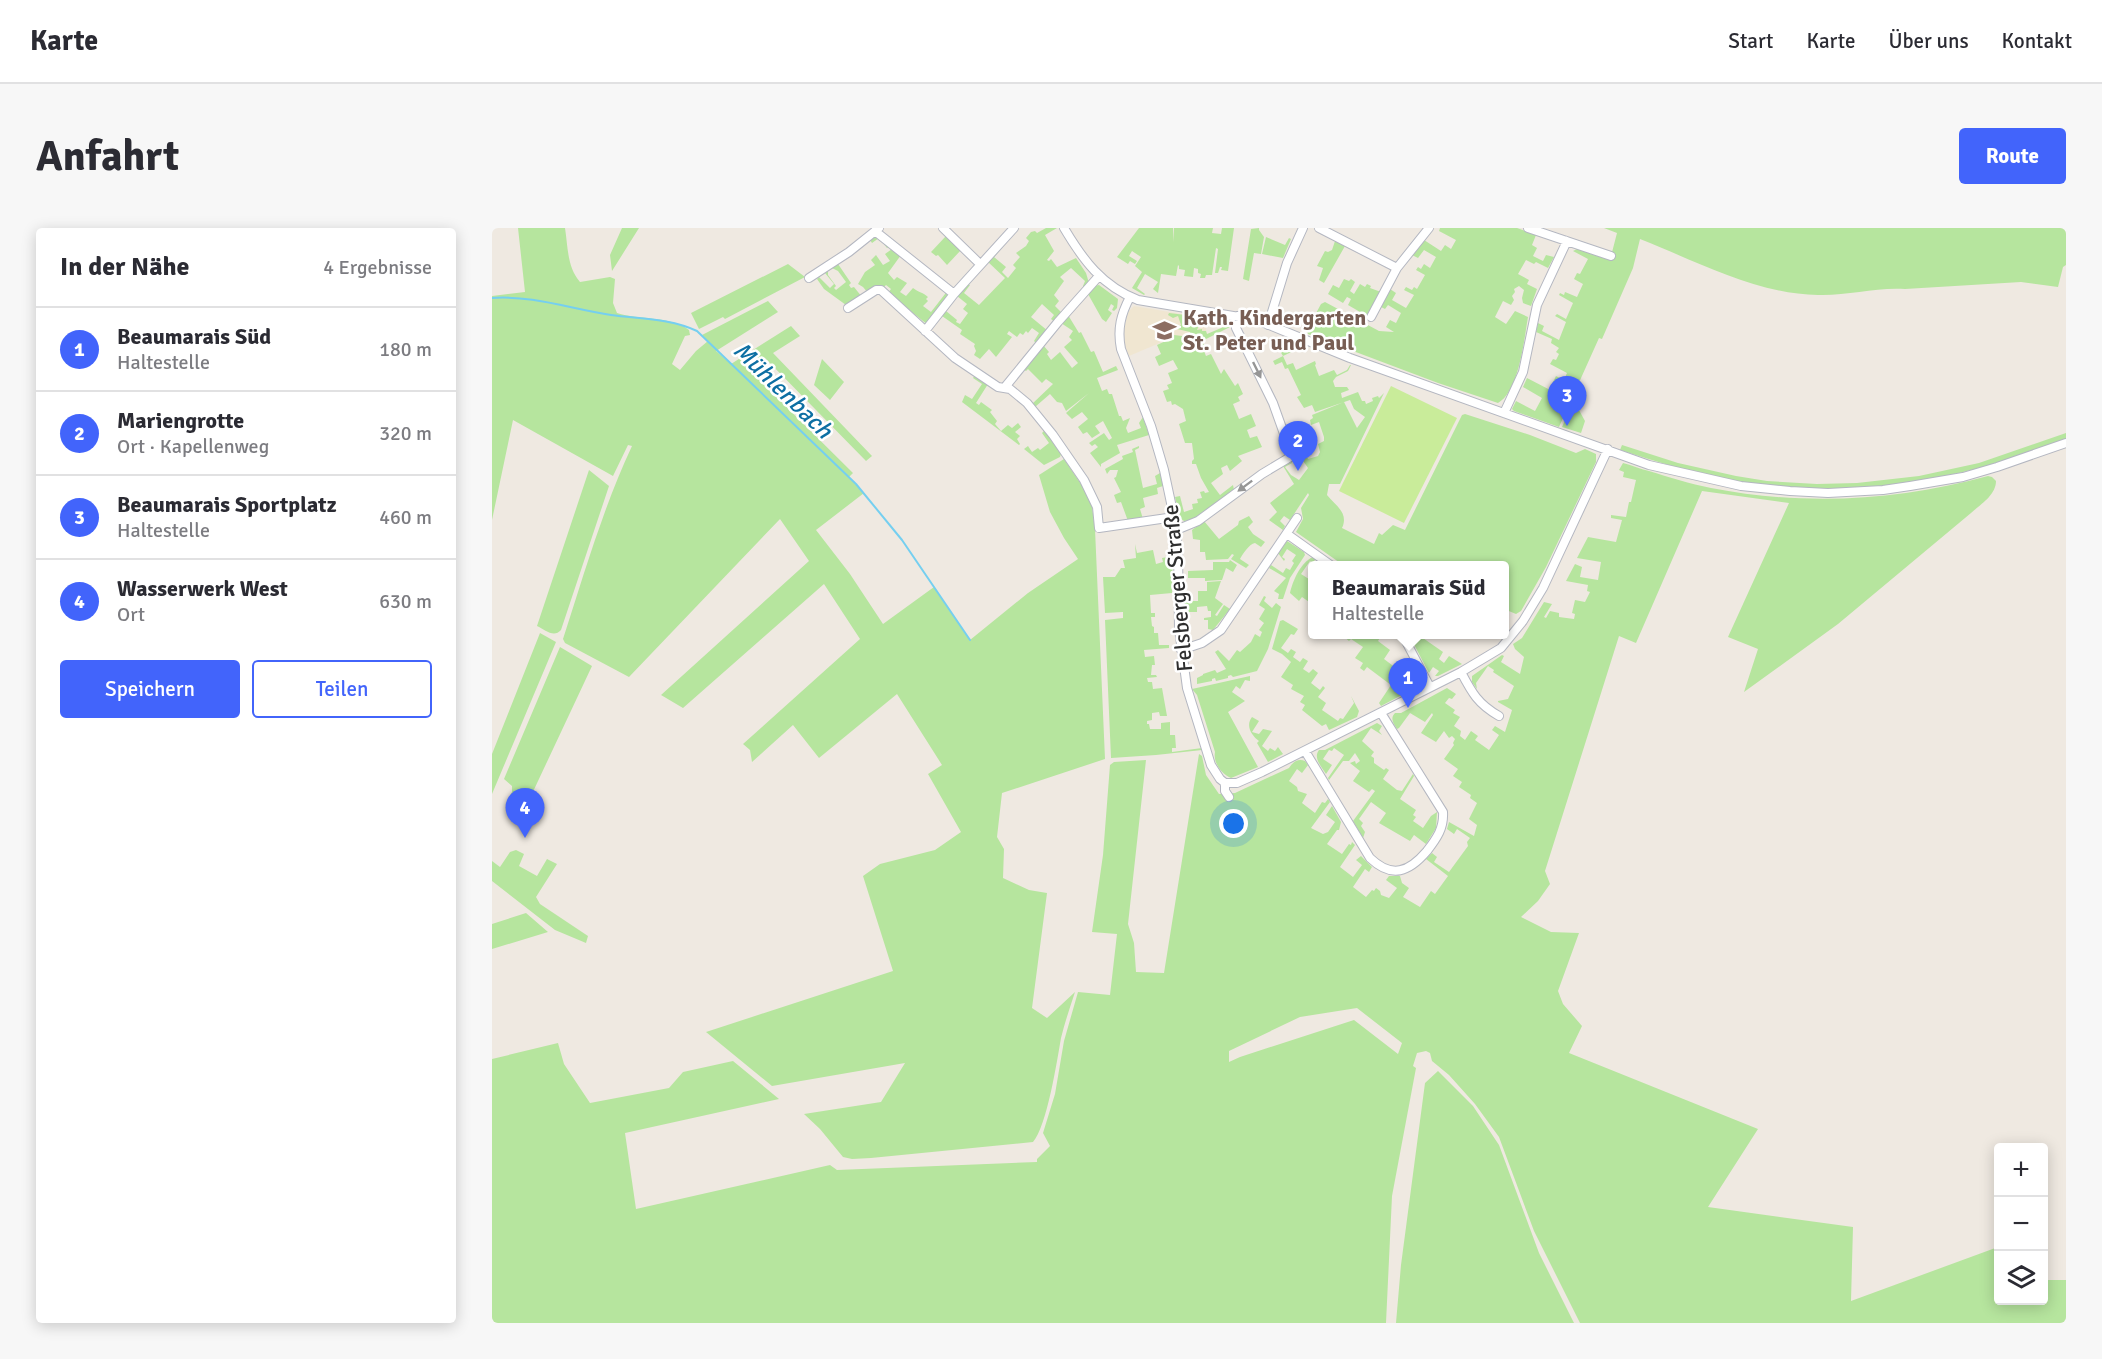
<!DOCTYPE html>
<html lang="de">
<meta charset="utf-8">
<style>
body{margin:0;font-family:Signika,sans-serif;background:#f7f7f7;color:#2b2b33}
.controls{position:absolute;right:18px;bottom:18px;display:grid;overflow:hidden;border-radius:6px;box-shadow:0 3px 15px #0003}
.controls button{width:54px;height:54px;display:grid;place-items:center;padding:0;border:0;border-bottom:2px solid #e1e1e2;background:#fff;color:#2b2b33;font:30px sans-serif}
.you{position:absolute;left:742px;top:596px;width:21px;height:21px;margin:-15px;border:4px solid #fff;border-radius:50%;background:#1a73e8;box-shadow:0 0 0 9px #1a73e833}
.badge{display:grid;place-items:center;width:39px;height:39px;border-radius:50%;background:#4264fb;color:#fff;font-size:20px;font-weight:700}
.pin{position:absolute;translate:-50% -50px;filter:drop-shadow(0 2px 3px #0008)}
.pin::after{content:'';position:absolute;top:32px;width:21px;height:18px;background:inherit;clip-path:polygon(0 0,100% 0,50% 100%)}
.popup{position:absolute;left:816px;top:333px;width:201px;height:78px;box-sizing:border-box;display:grid;place-content:center;border-radius:6px;background:#fff;filter:drop-shadow(0 2px 4px #0005);font-size:20px;white-space:nowrap;color:#7c7c81}
.popup b{font-size:22px;color:#2b2b33}
.popup::after{content:'';position:absolute;left:50%;top:100%;margin-left:-12px;border:12px solid transparent;border-top-color:#fff}
.list{margin:0;padding:0;list-style:none}
h2{display:flex;justify-content:space-between;align-items:center;height:78px;margin:0;padding:0 24px;font-size:26px}
h2 small{font-size:20px;font-weight:400;color:#7c7c81}
.list li{display:grid;grid-template-columns:39px 1fr auto;gap:18px;align-items:center;box-sizing:border-box;height:84px;padding:0 24px;border-top:2px solid #e1e1e2}
.list b{display:block;font-size:22px;white-space:nowrap}
.list p{margin:0;font-size:20px;white-space:nowrap;color:#7c7c81}
.list em{font-size:20px;font-style:normal;color:#7c7c81}
.actions{display:flex;gap:12px;padding:18px 24px}
.actions a{flex:1;padding:14px 0;border:2px solid #4264fb;border-radius:6px;text-align:center;font-size:21px;color:#4264fb}
.actions .main{background:#4264fb;color:#fff}
.icon{flex:none;width:33px;height:33px;fill:none;stroke:currentColor;stroke-width:2;stroke-linecap:round;stroke-linejoin:round}
.map{position:relative;flex:none;width:1574px;height:1095px;overflow:hidden;border-radius:6px}
header{display:flex;align-items:center;gap:36px;box-sizing:border-box;height:84px;padding:0 30px;background:#fff;border-bottom:2px solid #e1e1e2}
header strong{font-size:28px}
nav{display:flex;gap:33px;margin-inline-start:auto;font-size:21px}
.intro{display:flex;align-items:center;justify-content:space-between;box-sizing:border-box;height:144px;padding:0 36px}
h1{margin:0;font-size:42px}
.button{padding:15px 27px;border-radius:6px;background:#4264fb;color:#fff;font-size:21px;font-weight:700}
main{display:flex;gap:36px;padding:0 36px}
aside{flex:1;background:#fff;border-radius:6px;box-shadow:0 3px 15px #0003}
.map>svg:first-child{display:block}
</style>
<header>
<strong>Karte</strong>
<nav><a>Start</a><a>Karte</a><a>Über uns</a><a>Kontakt</a></nav>
</header>
<div class="intro"><h1>Anfahrt</h1><a class="button">Route</a></div>
<main>
<aside>
<h2>In der Nähe<small>4 Ergebnisse</small></h2>
<ul class="list">
<li><span class="badge">1</span><div><b>Beaumarais Süd</b><p>Haltestelle</p></div><em>180 m</em></li>
<li><span class="badge">2</span><div><b>Mariengrotte</b><p>Ort · Kapellenweg</p></div><em>320 m</em></li>
<li><span class="badge">3</span><div><b>Beaumarais Sportplatz</b><p>Haltestelle</p></div><em>460 m</em></li>
<li><span class="badge">4</span><div><b>Wasserwerk West</b><p>Ort</p></div><em>630 m</em></li>
</ul>
<div class="actions"><a class="main">Speichern</a><a>Teilen</a></div>
</aside>
<div class="map">
<svg width="1574" height="1095" viewBox="0 0 1574 1095">
<rect width="100%" height="100%" fill="#efe9e1"/>
<path fill="#f0e6d1" d="M642 78 713 90 715 110 689 123 682 109 637 128 633 119 632 101 636 84Z"/>
<path fill="#b6e59e" fill-rule="evenodd" d="M26 0H73C76 19 75 39 88 54L118 49 123 51 121 75 125 85C147 92 179 88 197 102L198 107 193 108 180 136 188 142 204 123 216 113 210 107 276 73 286 84 224 123 239 136 299 98 308 108 281 125 380 228 374 233 273 130 256 141 361 245 357 249 372 265 324 302 358 346 391 396 442 359 478 412 536 365 586 331 572 310 558 284 547 247 572 231 599 271 603 301 613 531 510 565 505 609 512 621 511 650 537 662 555 665 540 780 555 790 583 764C578 779 573 794 569 810 565 833 555 898 541 914L379 930 360 931 351 929 328 901 312 886 389 874 413 835 280 858 214 804 401 743 371 648 388 636 443 622 469 604 436 546 450 537 405 466 327 530 301 497 260 534 258 522 251 516 368 411 332 356 191 480 169 467 317 333 288 291 137 449 73 415 71 411C92 346 111 280 140 218L136 217 121 248 21 192 0 292V68L33 64Z
M130 0H147L120 43 118 27Z
M554 0H565L553 7 562 23 555 32 557 33 559 31 565 39 584 30 594 45 597 55 592 60 591 58 593 53 579 40 568 49 572 53 562 67 567 73 563 78 570 85 563 94 559 91 562 87 550 76 539 89 556 103 544 115 542 113 547 105 540 100 536 105 534 103 531 107 528 105 525 109 517 103 515 106 520 109 504 129 497 121 488 131 482 127 484 123 482 118 483 116 468 106 470 102 450 88 454 83 465 92 464 94 468 96 476 85 471 81 475 76 465 68 476 56 478 57 472 65 487 77 513 50 495 33 507 20 509 21 502 29 514 39 510 44 516 50 524 40 521 37 528 29 524 25 534 18 537 13 534 10 539 4 543 3 545 5Z
M647 0H681L682 14V0H721L720 5 729 6 730 0H742L736 43 729 42 730 39H728L726 45H723L726 21 724 20 720 47H714L713 50H708L709 46 706 45V41L702 40 701 49 692 48 693 42 687 41V38L686 37 684 48 669 46 666 65 661 61 666 54 653 46 645 60 653 66 652 67 640 60 650 44 643 38 649 29 640 23 637 28 645 33 643 36 638 33 636 36 625 29Z
M767 0V2L772 9 769 26 762 25 757 53 751 51 759 1Z
M948 0H1025L1044 7 1040 17 1045 20 1041 28 1051 33 1054 27 1062 29 1056 40 1044 34 1042 36 1034 32 1026 46 1037 52 1035 56 1045 61 1039 78 1031 75 1030 70 1032 62 1027 58 1022 61 1023 64 1020 68 1022 72 1019 77 1011 73 1003 89 1014 96 1023 83 1036 89C1032 112 1027 164 1006 175L946 155 816 106 815 102 829 76 833 74 887 103 902 104 894 99 898 92 904 95 909 85 896 77 893 81 889 79 898 61 904 65 900 72 914 80 922 67 912 62 914 59 920 62 922 59 925 61 933 47 924 42 926 39 929 41 932 36 938 40 944 29 932 22 926 30 920 27 932 12 949 23 953 17 959 21 964 12 947 3Z
M1112 0H1574V37L1571 39 1566 59 1529 54 1413 61C1384 59 1355 68 1326 67 1264 66 1204 33 1148 11L1141 40 1110 111 1107 110 1067 199 1022 183 1020 181 1024 173 1043 183 1050 170 1031 159 1035 150 1062 164 1064 160 1059 158 1064 148 1072 152 1075 145 1058 136 1061 131 1064 132 1067 126 1064 124 1067 120 1059 115 1060 111 1044 104 1046 95 1052 98 1050 103 1067 112 1074 94 1063 88 1065 86 1074 91 1081 75 1067 67 1068 65 1072 67 1073 64 1085 69 1091 56 1082 51 1085 45 1088 46 1096 31 1081 23 1085 21 1118 32 1125 5Z
M385 7 409 27 396 45 402 52 405 49 415 55 408 64 414 68 421 60C427 65 431 64 436 69L434 71 436 73 431 78 439 84 453 66 454 62 459 66 436 97 396 65 399 61 394 57 391 60 386 57 376 65 371 59 366 56 373 44 383 37 379 32 384 27 391 37 398 33 393 26 400 21 398 18 395 20 387 10 380 15 378 12Z
M454 8 469 22 455 37 446 27 444 28 439 24Z
M774 9 793 17 797 10 799 11 791 30 770 26Z
M843 13 853 18 832 55 827 52 831 40 825 38 833 23 836 24 840 22Z
M296 36 313 49 233 91 231 89 207 101 199 85Z
M346 36 359 55 357 57 359 60 362 59 370 69 354 77 332 61 325 51 327 49 338 60 342 56 333 45 336 42V47L344 58 342 60 344 62 354 54 346 43 340 40Z
M852 51 857 53 859 51 863 54 858 63 862 66 868 56 873 59 875 56 879 58 878 60 889 64 875 88 856 77 859 71 855 69 851 75 836 66 841 57 847 60Z
M607 57 626 71 625 80 622 83 620 82 622 78 619 76 616 82 620 85 614 94 610 91 596 66 602 58Z
M677 85 702 88 707 97 705 102 710 101V103H714L715 106 741 95 740 98 710 113 714 121 712 123 714 128 719 126 729 146 732 141 743 158 746 155 751 166 746 169 748 173 741 176 747 191 759 186 764 198 755 202 758 210 765 208 770 219 746 228 750 233 738 243 735 237 729 240 731 246 719 255 728 267 741 257 742 262 701 292 692 293 688 290 683 269 688 268 692 284 701 281 700 276 706 275 705 271 710 270 708 264 712 263 713 265 717 264 709 250 704 236H700V233L702 231 700 215H693L687 196 694 193 691 181 683 176 680 177 679 173 675 174 671 163 677 161 675 157 680 155 676 145 686 141 681 132 667 138 663 129 669 126 665 117 682 109V107L698 109V104L681 100 689 97 686 88 681 90 676 87Z
M576 87 587 105 589 104 599 124 602 123 611 144 624 138 626 142 605 150 610 163 615 161 617 166H620L627 188H629L631 193 638 190 634 200 636 205 649 200 647 195 651 189 657 207 625 217 628 225 609 236V239L598 225 606 219 603 216 600 218 597 215 612 205 617 212 620 210 611 193 603 198 608 205 600 210 595 204 591 206 586 199 596 191 590 184 580 191 574 185 597 165 574 183 570 175 565 174 558 166 543 179 540 176 561 156 554 151 550 155 536 141 534 143 531 141 551 117 557 124 555 126 559 132 568 124 580 140 586 135 572 119 580 112 577 109 581 103 569 95Z
M790 109 812 118 791 128 795 137 801 135 804 142 823 133 824 136 823 137 827 148 842 142 845 147 855 142 858 137H859L856 143 844 149 841 153 843 159H855L857 162 849 165 850 170 866 164 870 173H873L874 176 881 173 880 170 886 168 887 170 892 165 848 256H837L835 267C844 278 857 285 850 300L882 316 887 305 890 307 901 297 913 302 970 187 973 186 1038 207 1084 225 1093 221 1104 226V234L1054 339 1029 383 1024 386 1012 381V338L851 337 804 304 811 291 809 280 817 267 816 265 798 292 792 288 788 293 793 298 791 302 777 292 785 284 778 275 802 256 791 238 800 234V235L793 239 799 247 807 252 816 240 809 230 802 232 814 227 816 231 826 228 828 224 826 216 832 213V209L827 194 819 197 818 192 821 190 820 187 852 174 865 200 873 189 862 181 858 172 823 184 820 177 812 180 805 169 809 167 796 140 793 141 790 134 783 137 781 133 791 128 782 113Z
M330 131 352 154 338 172 322 157Z
M483 147 496 156 484 175 487 177 489 174 500 182 498 184 505 193 503 196 509 203 516 197 520 200 526 195 529 199 523 204 528 208 525 211 528 216 527 217 470 174 473 167 480 171 490 156 481 150Z
M1082 173 1093 193 1089 205 1070 199Z
M553 202 569 226 568 229 552 237 532 221 536 218 540 224 546 220 548 222 557 215 550 205Z
M1574 205V211C1545 220 1517 232 1487 240 1409 261 1323 268 1243 253 1204 246 1166 234 1128 222L1130 217 1186 235 1244 248 1275 253 1325 256 1365 255 1427 248 1487 235Z
M647 218V220L643 222 651 260 665 256 663 248 668 245 671 258 665 260 666 266 651 270 653 279 648 281 651 291 636 293 629 274 625 275 622 267 629 264 622 250 624 249 626 242H618L615 246 613 241 631 231 630 228 641 224 640 221Z
M1131 235C1139 237 1148 241 1157 243 1177 249 1198 256 1219 260 1312 278 1405 273 1496 248L1500 249 1504 253C1504 267 1489 276 1479 285L1346 396 1252 464 1266 421 1236 409 1297 275 1210 263 1144 415 1127 408 1053 643 1058 656 1046 673 1029 689 1059 704 1087 705 1066 763 1071 776 1090 798 1077 825 1266 901 1216 979 1361 999 1359 1073 1506 1019V1072H1552V1052H1574V1095H1088L1042 1003 1007 909 983 876 957 847 940 833 938 825 934 823 925 825 921 838 924 840 900 968 894 1095H0V831L66 815 72 836 98 875 177 860 191 844 241 833 287 871 133 905 144 981 338 937 345 942 545 934V931L558 918 551 905 563 866 572 813 586 764 618 767 625 706 600 704 611 627 618 537 622 534 654 532 636 696 642 715 644 744 672 745 707 526 710 528 714 547 727 566 743 565 797 540C801 534 806 530 813 533L816 537 810 545 805 541 797 553 805 559 806 563 815 566 810 575 823 585 830 574 833 575 836 571 838 574 819 600 831 606 836 604 843 594 834 587 840 578 849 594 847 602H845L835 616 850 626 857 616 859 617 860 614 863 617 848 639 861 649 870 637 864 632 869 628 880 639 877 644 873 641 861 659 874 669 880 662 882 663 884 660 888 663 889 667 897 670 905 660 894 652 897 648H908L910 655 917 660 911 669 928 679 939 663 943 666 956 648 934 631 940 625 945 629 942 634 957 644 976 618 975 614 978 610 965 601 962 606 955 601 957 594 982 608 985 597 977 591 985 575 978 570 979 567 967 559 970 554 961 548 966 541 952 531 962 517 961 515 963 511 960 508 957 510 952 503 944 514 929 505 941 487 940 485 933 494 918 485 907 500 905 501C901 495 898 490 903 485H909L955 460 964 466 960 471 957 470 953 475 963 482 961 485 968 489 962 498 969 503 968 508 973 512 979 503 986 508 983 512 997 522 1007 507 1000 502 1003 498 1013 504 1020 482 1006 474V473L1016 471 1022 458 1001 444 1002 442 996 438 984 455 985 461 980 454V448L1010 427 1012 428 1009 434 1028 446 1032 429 1023 421 1021 416 1030 410 1052 374 1060 376 1052 389 1054 390 1058 383 1067 385V389L1082 391 1083 386 1080 385 1083 372 1093 374 1098 364 1095 363 1096 357 1074 353 1083 336 1090 339 1088 349 1106 352 1109 334 1085 330 1096 309 1124 314 1130 292 1119 290V287L1134 289 1137 274H1139L1144 252 1131 249 1132 244 1127 242ZM865 780 910 815 906 826 862 792 748 829 737 834V823L808 789Z
M97 242 117 258 69 402C62 410 53 402 45 398Z
M757 288 761 294 756 299 761 306 773 314 769 319 763 315C757 316 750 327 748 331L757 337 754 340 739 331 742 327 740 326 736 331 714 332 713 324H708V312L701 311 700 302 712 293 727 311 746 297 747 293Z
M795 313 812 324 813 327 798 350 791 371H786L787 366 782 363 794 350 777 340 779 337 791 345 794 340 798 342 802 335 800 333 804 327 795 321 790 329 793 331 792 333 786 325Z
M643 316 645 325 661 322 664 336 671 334 670 330 681 328 680 365 658 367 659 385H663V389H659L660 398 662 399V405H666L667 417H677V420L652 422 653 429 662 428 663 437H660L659 447H664L665 449 655 450 656 454H660L661 461 670 460 675 488H668L667 484 660 485V492L655 493V496H657L658 501H669V495L678 494V507H683L684 520H680V524L710 520V522L664 527 619 530 613 392 631 390V384L613 385 611 349H623L629 340H633L631 332 644 330Z
M821 329 824 330 821 335 818 333 809 346 820 353V376L810 369 807 373 798 365C801 352 809 334 821 329Z
M738 332 745 337 741 344 734 340 730 352 713 353V350H696V343L721 342V334H737Z
M729 353 723 370 731 376 723 387 725 388 732 377 738 381 721 402 716 401V392H712V390L719 389V383H716L715 378 705 379V384H691L690 373H706V363H715V354Z
M772 368 774 369 772 373 780 380 784 375 789 379 776 421 765 443 741 449 739 447 736 448V450L724 453 723 450 720 451V453L705 456V450L711 447V446L723 442 725 445 734 441 723 424 726 422 737 433 745 422 748 424 759 414 763 406 768 409 770 404 767 402 772 395 767 391 773 381 767 377Z
M791 392 806 401 802 407 799 406 789 420 796 425 799 421 804 424 801 429 808 434 811 430 816 433 811 441 817 445 821 441 826 445 819 455 828 462 831 458 833 460 826 469 834 475 830 482 846 493 848 490 851 491 862 475 859 468 867 483 865 489 837 502 834 496 830 498 810 482 813 477 808 474 812 468 799 461 801 457 789 449 799 434 790 426 780 421 788 393Z
M48 405 64 414 0 566V526Z
M852 407 886 406 889 408 886 413 898 422 892 431 904 440 901 446 913 455 919 447 916 445 919 442 915 436 918 432 928 452 925 459 889 478 887 475 899 457 875 439 872 443 868 440 871 435 863 430 871 419 859 411 857 413 851 408Z
M917 407H929L928 408 951 424 947 431 952 435 957 428 970 436 946 448H943L947 443 941 439 937 445Z
M68 419 100 438 31 585 14 576 20 564V558L12 551Z
M758 448V453L753 452 748 461 744 458 740 464 753 473 736 484 766 539 739 550C729 546 721 534 723 524L705 467 700 461Z
M760 489 767 493 760 504 767 506 771 501 780 503 770 518 776 523 778 520 783 523 786 519 791 526 776 534 765 515 767 513C760 508 753 498 760 489Z
M885 495 890 498 887 503 890 507 879 500 870 513 882 524 879 528 882 530V535L892 542 894 540 897 542 891 551 905 562 910 563 921 546 922 548 908 571 924 582 921 587 924 589 921 593 931 600 939 588 945 584 944 600 934 616 922 607 918 613 887 595 894 585 879 574 867 591 871 595 869 598 873 604 871 610 861 593 883 563 880 561 877 564 861 553 868 543 858 535 863 533 864 536 868 533 863 525 857 533H851L837 552 836 550 852 527 842 520 840 523 837 522 831 531 840 537 834 546C829 538 821 530 827 522H833Z
M24 622 32 626 27 638 45 648 55 631 65 636 44 669 48 676 96 708 94 715 63 702 0 653V633L8 639 18 624Z
M34 685 56 704 0 721V696Z
M946 843 981 878 1007 917 1047 1025 1082 1095H904L909 1037 933 855Z"/>
<path fill="#c9ec9a" d="M899 158 965 190 912 295 847 263Z"/>
<g fill="none" stroke-linecap="round" stroke-linejoin="round">
<path stroke="#75cff0" stroke-width="2" d="M0 70C40 67 79 81 119 87 147 91 178 90 205 103L364 256 410 312 478 412"/>
<defs>
<path id="minor" d="M451 0 488 36
M572 0C591 32 610 58 646 72L765 92 858 130 1157 237 1249 258 1298 263 1336 265 1391 262 1418 258 1471 249 1505 239 1574 215
M827 0 905 40
M1036 0 1119 28
M383 3 462 66
M317 50 357 24 387 0
M638 69C629 86 625 101 629 121L659 198 672 242 682 289 686 322 687 401 695 460 719 537 728 551 733 555V563L737 569
M356 80 384 62H389L463 130 506 159 518 161 535 175 561 207 592 252 605 279 607 300 682 289
M879 89 905 40 937 0
M776 97 795 35 811 0
M433 103 462 66 522 0
M513 159 566 94 607 48
M1012 185 1031 144 1045 77 1075 13
M684 302 706 293 770 246 800 228 781 175 744 100 746 88
M795 306 840 338
M910 406 938 459
M689 422 710 415 729 402 805 290
M969 444C980 465 986 476 1007 488
M813 523 878 630C900 651 917 644 935 623 945 610 952 600 951 584L889 485
M733 555H745L770 544 969 444 1009 420 1031 393 1051 360 1116 221"/>
</defs>
<use href="#minor" stroke="#b4b7c1" stroke-width="10"/>
<use href="#minor" stroke="#fff" stroke-width="8"/>
</g>
<defs><path id="oneway-solid" d="M-6-.8H1V-3.2L6.5 0L1 3.2V.8H-6Z" transform="scale(1.5)"/></defs>
<g fill="#969696">
<use href="#oneway-solid" transform="translate(765 142) rotate(64)"/>
<use href="#oneway-solid" transform="translate(753 258) rotate(143)"/>
</g>
<defs>
<symbol id="school-bare" viewBox="-9 -9 18 18"><path d="M0-5L7-2L0 1L-7-2ZM-4 1L0 2.5L4 1V4Q0 6-4 4Z" fill="#8d6e63" stroke="#fff" stroke-width="2.5" paint-order="stroke"/></symbol>
</defs>
<g fill-rule="evenodd">
<use href="#school-bare" x="656" y="86" width="33" height="33"/>
</g>
<g text-anchor="middle" stroke-width="5" stroke-linejoin="round" paint-order="stroke">
<g font-size="22" font-weight="bold" fill="#785e54" stroke="#fff" text-anchor="start">
<text x="691" y="97">Kath. Kindergarten<tspan x="691" dy="25">St. Peter und Paul</tspan></text>
</g>
<g font-size="22" fill="#2e2e2e" stroke="#fff">
<text transform="translate(685 360) rotate(-95)" y="8">Felsberger Straße</text>
</g>
<g font-size="24" font-style="italic" fill="#0d6fa3" stroke="#fff">
<text transform="translate(291 162) rotate(44)" y="8">Mühlenbach</text>
</g>
</g>
</svg>
<div class="controls">
<button>+</button>
<button>−</button>
<button><svg class="icon" aria-label="layers" viewBox="0 0 24 24"><path d="M12 4l9 5-9 5-9-5zM3 14l9 5 9-5"/></svg></button>
</div>
<div class="you"></div>
<div class="pin badge" style="left:916px;top:480px">1</div>
<div class="popup"><b>Beaumarais Süd</b>Haltestelle</div>
<div class="pin badge" style="left:806px;top:243px">2</div>
<div class="pin badge" style="left:1075px;top:198px">3</div>
<div class="pin badge" style="left:33px;top:610px">4</div>
</div>
</main>
